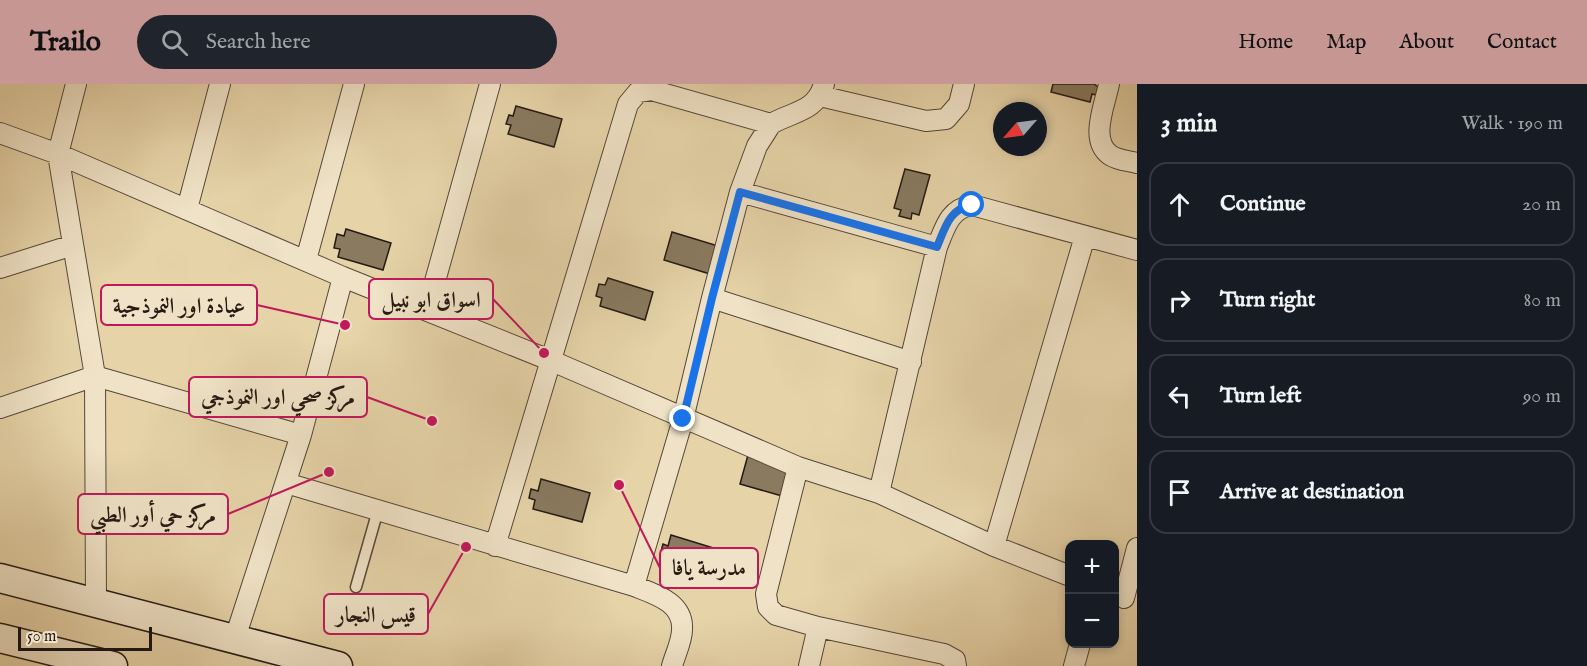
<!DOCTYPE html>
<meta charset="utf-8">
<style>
body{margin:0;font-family:"IM FELL English",Amiri,serif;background:#20242c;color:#f1f3f6}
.controls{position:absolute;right:18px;bottom:18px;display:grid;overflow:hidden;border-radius:12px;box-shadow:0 3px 9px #0003}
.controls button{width:54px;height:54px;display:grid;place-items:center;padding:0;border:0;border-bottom:2px solid #363941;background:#171b24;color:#f1f3f6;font:30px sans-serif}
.compass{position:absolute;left:993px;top:18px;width:54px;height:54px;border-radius:50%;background:#171b24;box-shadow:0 3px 9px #0003;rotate:242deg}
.scale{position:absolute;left:18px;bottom:15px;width:134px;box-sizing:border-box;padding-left:6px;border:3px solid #251a13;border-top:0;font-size:16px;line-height:21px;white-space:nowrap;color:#251a13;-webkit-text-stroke:4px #efe2c6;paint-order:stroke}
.stop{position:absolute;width:18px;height:18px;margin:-14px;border:4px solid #1a73e8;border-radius:50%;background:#fff}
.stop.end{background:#1a73e8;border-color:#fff;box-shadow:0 2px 6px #0008}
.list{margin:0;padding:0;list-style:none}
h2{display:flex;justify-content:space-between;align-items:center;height:78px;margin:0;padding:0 24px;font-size:26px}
h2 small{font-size:20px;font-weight:400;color:#9ea1a6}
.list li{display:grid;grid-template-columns:39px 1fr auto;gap:18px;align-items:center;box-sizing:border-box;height:84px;margin:0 12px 12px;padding:0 12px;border:2px solid #363941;border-radius:18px}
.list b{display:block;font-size:22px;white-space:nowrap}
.list em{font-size:20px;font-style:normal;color:#9ea1a6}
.icon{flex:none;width:33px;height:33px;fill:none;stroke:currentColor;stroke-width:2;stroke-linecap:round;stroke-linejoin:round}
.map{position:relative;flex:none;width:1137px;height:582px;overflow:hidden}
header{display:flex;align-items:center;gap:36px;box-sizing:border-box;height:84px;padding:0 30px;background:#c59692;color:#111}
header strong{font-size:28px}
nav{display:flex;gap:33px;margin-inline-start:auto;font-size:21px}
.search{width:420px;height:54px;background:#20242c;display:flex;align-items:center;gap:15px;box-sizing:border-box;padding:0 21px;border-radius:33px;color:#9ea1a6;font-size:22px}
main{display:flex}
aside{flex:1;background:#171b24}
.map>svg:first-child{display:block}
</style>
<header>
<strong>Trailo</strong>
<div class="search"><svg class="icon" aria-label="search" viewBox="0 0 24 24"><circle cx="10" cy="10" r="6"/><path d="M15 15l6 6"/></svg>Search here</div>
<nav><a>Home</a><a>Map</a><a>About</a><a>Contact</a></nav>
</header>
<main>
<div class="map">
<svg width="1137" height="582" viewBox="0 0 1137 582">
<rect width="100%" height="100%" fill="#e6d3a8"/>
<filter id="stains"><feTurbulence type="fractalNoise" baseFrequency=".00333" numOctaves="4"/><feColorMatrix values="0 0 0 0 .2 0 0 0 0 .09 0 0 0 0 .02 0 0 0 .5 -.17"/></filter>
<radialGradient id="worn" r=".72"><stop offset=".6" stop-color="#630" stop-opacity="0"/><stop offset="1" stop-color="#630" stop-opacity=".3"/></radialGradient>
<path fill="#897a60" stroke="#251a13" stroke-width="1.5" d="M1053 0H1094L1098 3 1096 11 1092 10 1090 18 1051 8Z
M516 22 562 35 554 63 508 50 511 41 506 40 509 31 513 32Z
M905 85 930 91 919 131 912 129 911 135 899 132 901 126 894 124Z
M346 145 391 159 383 186 338 173 340 165 334 164 337 150 344 152Z
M672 148 718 162 710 190 664 176Z
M608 194 653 208 645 236 600 222 602 214 596 212 599 200 605 201Z
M748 371 797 385 789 414 740 400Z
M541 395 590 409 582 438 533 425 535 416 529 414 531 405 538 407Z
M671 451 720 466 711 495 663 481 665 473 660 471 663 460 668 462Z"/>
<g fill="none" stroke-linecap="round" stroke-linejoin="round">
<defs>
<path id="lane" d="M356 503 378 426"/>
<path id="street" d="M76 0 58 70 95 292 96 519
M1109 0C1105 21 1089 56 1110 71 1117 76 1129 77 1137 79
M820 12 926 37 946 35 959 20 964 0
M0 49 58 70 343 193 552 277 798 383 879 409 994 462 1070 492
M740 108 937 163
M187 125 220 0
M306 176 354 0
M0 184 73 161
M712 214 911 278
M427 226 490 0
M0 324 95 292 301 351
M798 383 766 510 768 523 776 531 818 543 944 570 955 576 956 582
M286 399 634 502C654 510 684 518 682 546 682 557 675 571 672 582
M879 409 937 163C945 144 949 125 972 121L1137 166
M495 462 628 20 638 8 651 6 771 40C794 27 816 28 824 0
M994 462 1085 152
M634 502 683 335 712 214 740 108 757 62 771 40
M1124 514 1137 464
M235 554 301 351 343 193
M809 582 818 543
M1074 582 1080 560"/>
<path id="secondary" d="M0 494 338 582
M0 554 113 582"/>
</defs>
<use href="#lane" stroke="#554838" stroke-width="13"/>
<use href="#street" stroke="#554838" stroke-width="22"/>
<use href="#secondary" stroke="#251a13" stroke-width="31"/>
<use href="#lane" stroke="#efe2c6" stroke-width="10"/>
<use href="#street" stroke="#efe2c6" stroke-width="20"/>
<use href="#secondary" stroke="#efe2c6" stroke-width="28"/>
</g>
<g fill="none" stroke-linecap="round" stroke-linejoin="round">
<path stroke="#1a73e8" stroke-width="8" d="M683 335 712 214 740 108 937 163C945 144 949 125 972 121"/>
</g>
<path fill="none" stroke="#c2185b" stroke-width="2" d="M544 269L493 215M345 241L257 221M432 337L367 313M329 388L228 430M619 401L660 484M466 463L428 530"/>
<g fill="#c2185b" stroke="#efe2c6" stroke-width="2">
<circle cx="544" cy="269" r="6"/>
<circle cx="345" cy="241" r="6"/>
<circle cx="432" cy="337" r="6"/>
<circle cx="329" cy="388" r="6"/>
<circle cx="619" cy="401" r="6"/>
<circle cx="466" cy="463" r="6"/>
</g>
<g fill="#efe2c6" stroke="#c2185b" stroke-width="2">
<rect x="369" y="195" width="124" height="40" rx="6"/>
<rect x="101" y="201" width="156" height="40" rx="6"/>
<rect x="189" y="293" width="178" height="40" rx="6"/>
<rect x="78" y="410" width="150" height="40" rx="6"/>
<rect x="660" y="464" width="98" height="40" rx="6"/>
<rect x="324" y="510" width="104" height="40" rx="6"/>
</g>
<g font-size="22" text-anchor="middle" font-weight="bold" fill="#251a13">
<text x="431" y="223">اسواق ابو نبيل</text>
<text x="179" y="229">عيادة اور النموذجية</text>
<text x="278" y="320">مركز صحي اور النموذجي</text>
<text x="153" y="438">مركز حي أور الطبي</text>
<text x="709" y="491">مدرسة يافا</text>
<text x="376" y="538">قيس النجار</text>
</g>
<rect width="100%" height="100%" filter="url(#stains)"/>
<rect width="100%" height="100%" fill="url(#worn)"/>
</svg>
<div class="controls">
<button>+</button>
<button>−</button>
</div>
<svg class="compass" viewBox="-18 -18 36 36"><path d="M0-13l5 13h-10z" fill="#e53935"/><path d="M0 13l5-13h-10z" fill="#9ea1a6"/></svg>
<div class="scale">50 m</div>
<div class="stop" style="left:972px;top:121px"></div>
<div class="stop end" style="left:683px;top:335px"></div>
</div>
<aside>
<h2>3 min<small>Walk · 190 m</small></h2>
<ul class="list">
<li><svg class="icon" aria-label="ahead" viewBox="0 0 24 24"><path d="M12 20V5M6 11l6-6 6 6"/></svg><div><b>Continue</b></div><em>20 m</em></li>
<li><svg class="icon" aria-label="right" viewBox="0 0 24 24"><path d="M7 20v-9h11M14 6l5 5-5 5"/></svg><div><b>Turn right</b></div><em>80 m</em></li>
<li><svg class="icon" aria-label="left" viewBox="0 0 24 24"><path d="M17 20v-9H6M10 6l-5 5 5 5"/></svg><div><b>Turn left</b></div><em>90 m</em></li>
<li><svg class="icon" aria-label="arrive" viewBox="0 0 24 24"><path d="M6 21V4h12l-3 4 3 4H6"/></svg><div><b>Arrive at destination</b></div></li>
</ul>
</aside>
</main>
